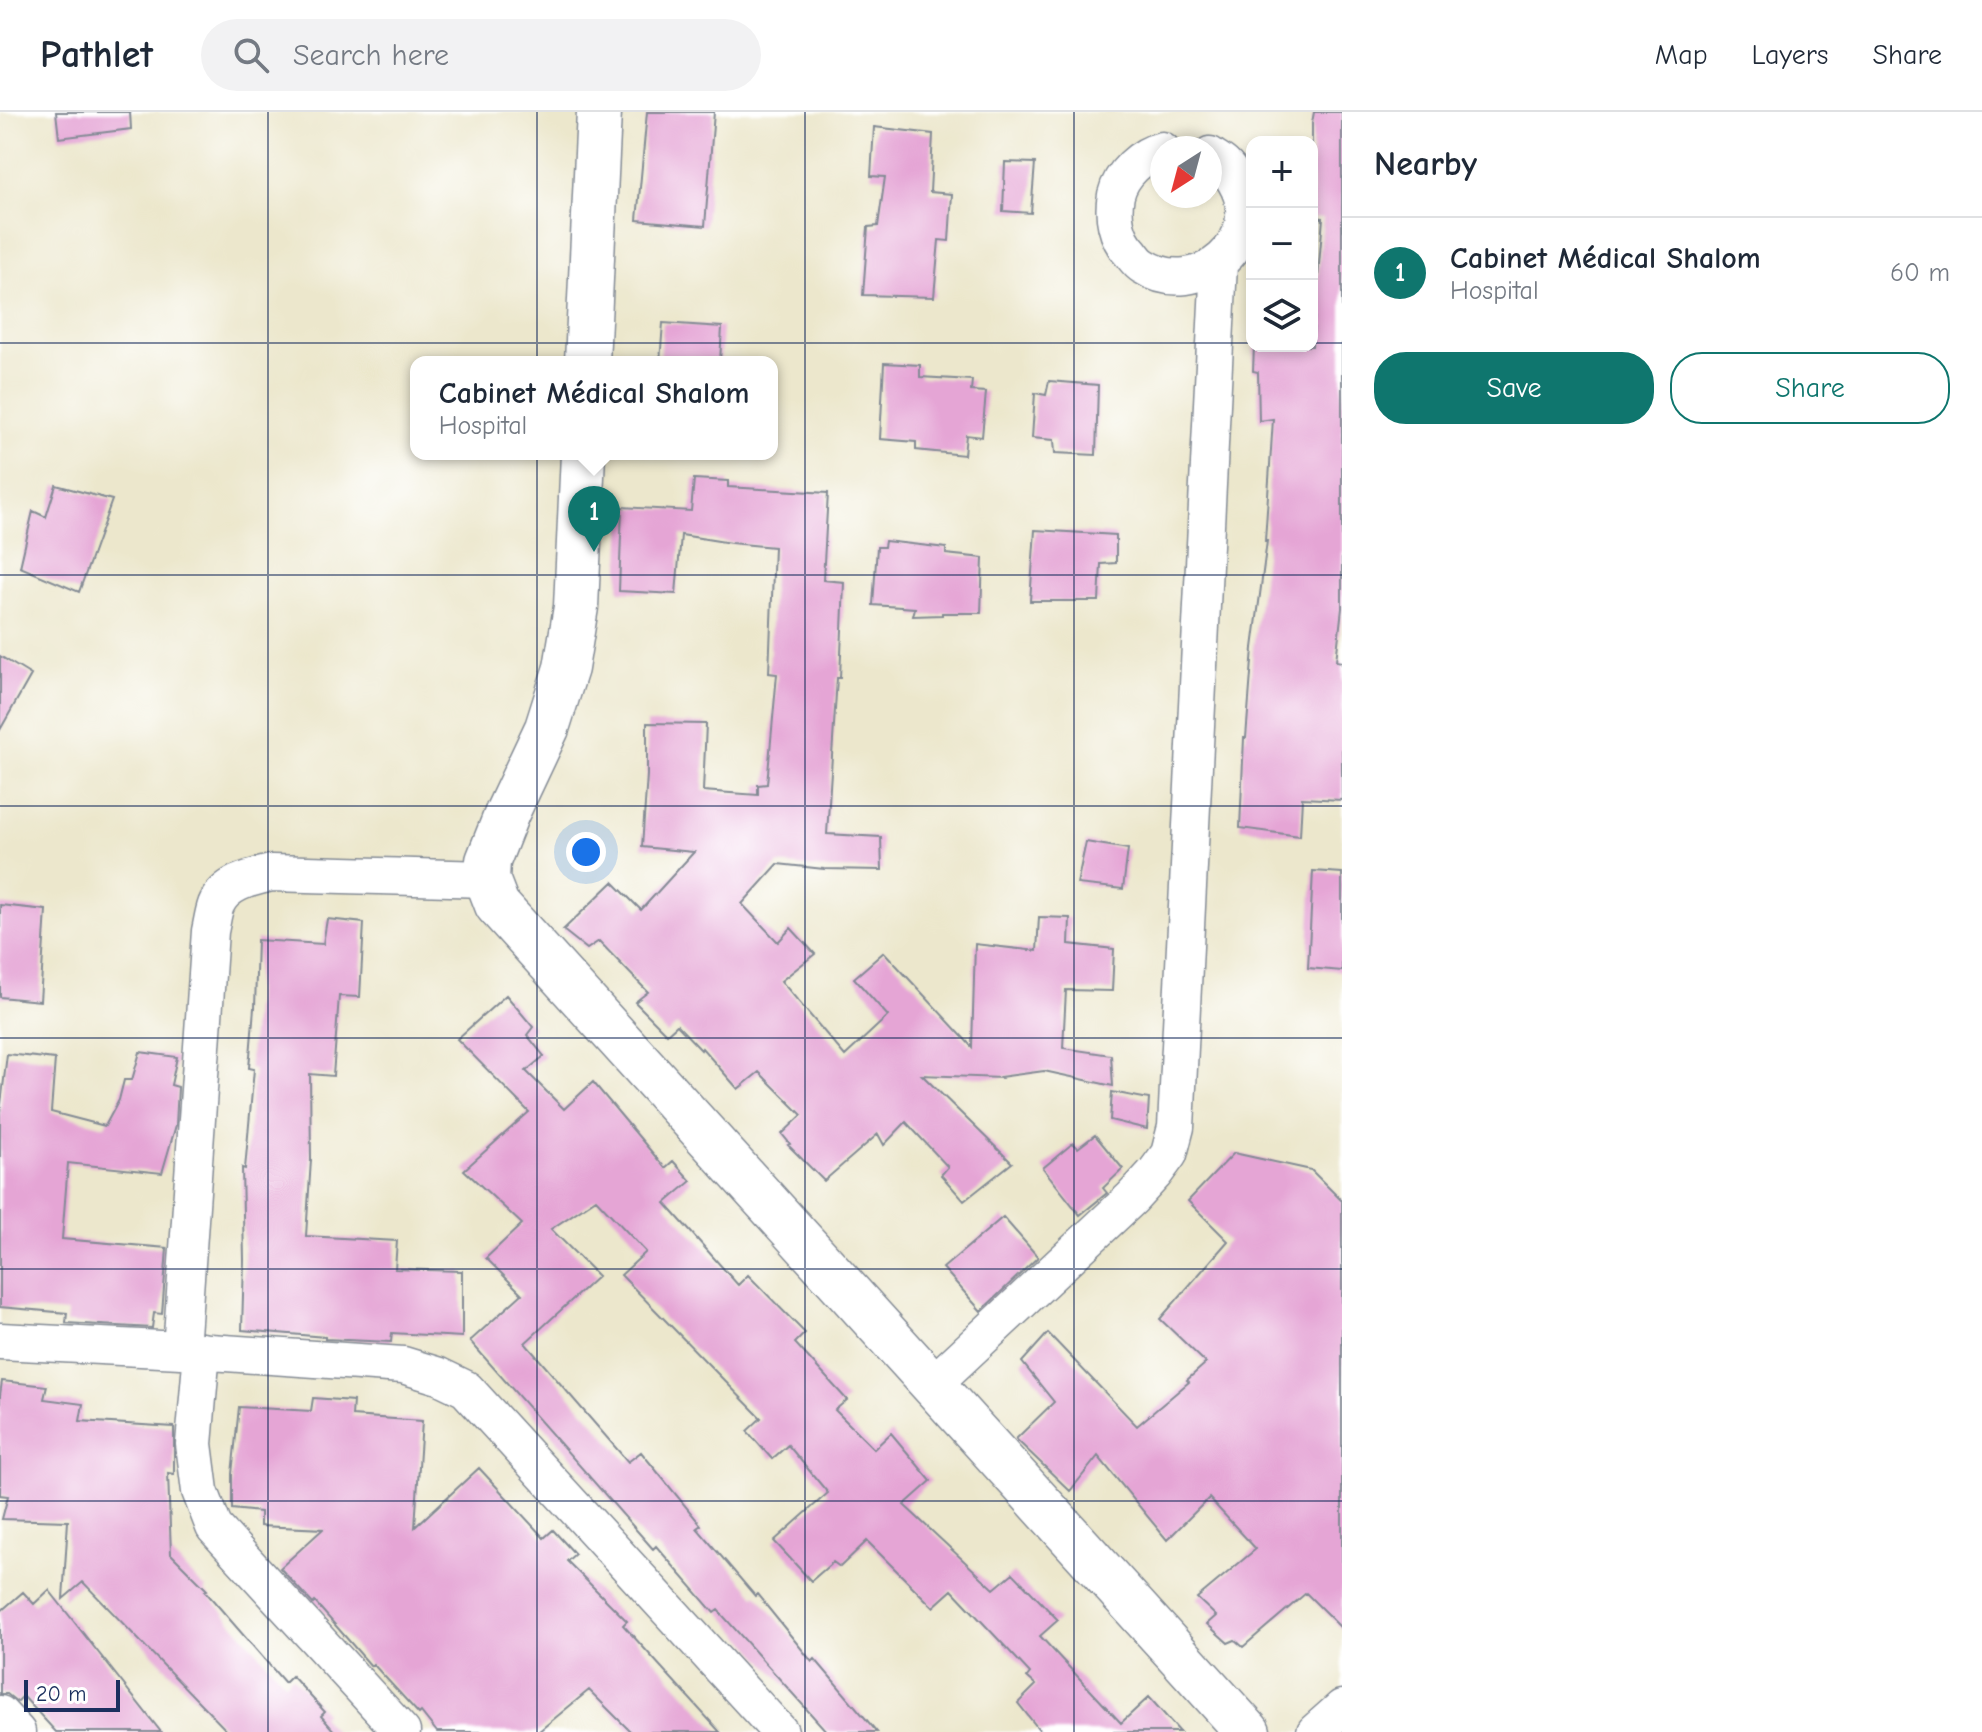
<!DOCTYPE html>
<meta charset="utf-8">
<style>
body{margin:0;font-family:"Comic Neue",sans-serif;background:#f2f2f3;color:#1f2937}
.controls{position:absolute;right:24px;top:24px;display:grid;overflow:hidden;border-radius:16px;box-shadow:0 4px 12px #0003}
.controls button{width:72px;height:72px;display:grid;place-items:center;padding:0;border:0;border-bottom:2px solid #e0e1e3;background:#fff;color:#1f2937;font:40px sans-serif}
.compass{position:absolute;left:1150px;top:24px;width:72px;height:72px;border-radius:50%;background:#fff;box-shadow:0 4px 12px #0003;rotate:216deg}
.scale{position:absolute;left:24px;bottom:20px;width:96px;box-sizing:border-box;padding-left:8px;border:4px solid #1b2f5e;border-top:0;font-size:22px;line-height:28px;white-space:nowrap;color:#1b2f5e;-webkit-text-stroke:6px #fff;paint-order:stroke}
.you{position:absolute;left:586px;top:740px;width:28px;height:28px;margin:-20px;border:6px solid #fff;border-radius:50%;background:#1a73e8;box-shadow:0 0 0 12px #1a73e833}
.badge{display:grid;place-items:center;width:52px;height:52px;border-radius:50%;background:#0f766e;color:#fff;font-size:26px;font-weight:700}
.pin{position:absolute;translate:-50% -66px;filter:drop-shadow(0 2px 4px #0008)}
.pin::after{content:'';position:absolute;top:42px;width:28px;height:24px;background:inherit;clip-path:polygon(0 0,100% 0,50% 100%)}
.popup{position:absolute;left:410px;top:244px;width:368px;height:104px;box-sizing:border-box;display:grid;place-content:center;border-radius:16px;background:#fff;filter:drop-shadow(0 2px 6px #0005);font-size:26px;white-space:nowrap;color:#747a83}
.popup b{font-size:30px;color:#1f2937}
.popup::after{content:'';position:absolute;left:50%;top:100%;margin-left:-16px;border:16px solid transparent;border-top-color:#fff}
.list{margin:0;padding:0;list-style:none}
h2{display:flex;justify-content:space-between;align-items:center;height:104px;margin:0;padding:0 32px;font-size:34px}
h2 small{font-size:26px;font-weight:400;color:#747a83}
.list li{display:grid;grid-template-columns:52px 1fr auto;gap:24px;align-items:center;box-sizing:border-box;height:112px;padding:0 32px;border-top:2px solid #e0e1e3}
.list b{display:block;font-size:30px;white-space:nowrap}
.list p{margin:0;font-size:26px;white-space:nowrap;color:#747a83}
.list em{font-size:26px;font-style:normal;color:#747a83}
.actions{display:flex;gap:16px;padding:24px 32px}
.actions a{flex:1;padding:18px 0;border:2px solid #0f766e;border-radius:32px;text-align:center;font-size:28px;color:#0f766e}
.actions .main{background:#0f766e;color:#fff}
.icon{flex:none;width:44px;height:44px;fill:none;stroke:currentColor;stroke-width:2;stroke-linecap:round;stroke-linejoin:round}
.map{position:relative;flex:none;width:1342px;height:1620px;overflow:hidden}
header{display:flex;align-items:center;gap:48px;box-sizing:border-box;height:112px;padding:0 40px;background:#fff;border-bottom:2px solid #e0e1e3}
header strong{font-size:38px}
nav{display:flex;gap:44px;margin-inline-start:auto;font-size:28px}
.search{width:560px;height:72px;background:#f2f2f3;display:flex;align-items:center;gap:20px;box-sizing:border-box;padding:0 28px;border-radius:44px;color:#747a83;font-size:30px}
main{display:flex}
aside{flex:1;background:#fff}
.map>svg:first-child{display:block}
</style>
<header>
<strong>Pathlet</strong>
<div class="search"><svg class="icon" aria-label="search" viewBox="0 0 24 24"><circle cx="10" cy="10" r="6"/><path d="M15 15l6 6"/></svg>Search here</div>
<nav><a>Map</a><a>Layers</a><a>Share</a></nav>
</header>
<main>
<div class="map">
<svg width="1342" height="1620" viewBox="0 0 1342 1620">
<rect width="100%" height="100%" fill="#fff"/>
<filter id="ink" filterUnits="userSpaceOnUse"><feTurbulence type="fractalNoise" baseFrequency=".0125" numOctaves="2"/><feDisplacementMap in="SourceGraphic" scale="16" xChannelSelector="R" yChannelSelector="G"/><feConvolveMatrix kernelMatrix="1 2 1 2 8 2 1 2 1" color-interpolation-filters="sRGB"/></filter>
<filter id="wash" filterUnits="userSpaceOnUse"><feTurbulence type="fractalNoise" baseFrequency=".006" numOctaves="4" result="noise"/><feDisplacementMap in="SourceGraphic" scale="32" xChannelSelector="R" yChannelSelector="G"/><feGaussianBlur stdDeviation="1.8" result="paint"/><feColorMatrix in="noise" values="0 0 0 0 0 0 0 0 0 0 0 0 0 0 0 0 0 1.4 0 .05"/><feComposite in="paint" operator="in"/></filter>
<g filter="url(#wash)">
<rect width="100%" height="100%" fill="#ece7cc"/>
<g id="blocks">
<path fill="#e5a5d5" d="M56 0H130L131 17 59 26Z
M647 0H714L705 114 637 108Z
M1314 0H1342V496L1336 549 1342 550V688L1302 686 1300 724 1240 716 1244 626H1246L1253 536 1267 429H1265L1273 307 1259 309 1258 260 1253 259 1254 234H1312L1323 106 1312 105V11Z
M874 15 933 22 930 80 952 82 949 129 939 128 934 185 863 183 868 115 878 114 885 65 871 64Z
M1005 50 1035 51 1031 101 1003 99Z
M663 211 722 215 720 250H660Z
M884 251 920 253V265L972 268 971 279 986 280 982 325 966 323 964 343 916 338V330L880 327Z
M1049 269 1098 273 1096 343 1055 341 1054 328 1032 326 1035 281 1046 283Z
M694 367 728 369V375L828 381 823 468 844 470 840 566H837L827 722 881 725 882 758 824 757 778 752 742 792 778 830 791 816 815 842 781 869 845 944 888 904 854 866 884 840 972 935 975 832 1037 839 1039 805 1070 806 1069 832 1114 837 1112 879 1066 878 1063 936 1111 943 1113 974 1044 959 1000 965 1001 966 922 963 1012 1051 964 1089 941 1063 948 1055 906 1010 884 1033 878 1022 824 1069 788 1033 790 1032 782 1022 802 1003 759 960 738 977 702 936 701 938 677 913 667 922 635 890 648 880 599 829 587 837 563 818 613 770 641 798 694 740 642 735 647 663V611L706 612 703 679 758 683V673L767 672 777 562 769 561 774 435 731 431 681 423 676 482 619 479 622 395 691 399Z
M56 373 112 388 79 480 20 455 33 399 46 405Z
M1035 418 1116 423V451L1101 452 1099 489H1030Z
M885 429 946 436V442L983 446 981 501H942V503L913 504 915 496 873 493 877 435H884Z
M0 544 31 563 0 618Z
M1086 730 1128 737 1123 777 1077 772Z
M1313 759 1342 761V859L1308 856Z
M0 793 46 798 40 889 0 885Z
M327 807 364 811 360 885 339 884 333 964 310 962 311 1048 306 1124 397 1129 395 1157 462 1159V1225L392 1221 391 1230 325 1227V1225L242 1218 244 1148 242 1056 245 1057 254 957 249 956 254 896H255L257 828 323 832Z
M506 883 533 915 527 923 544 944 526 959 564 997 593 970 665 1056 673 1049 691 1069 665 1091 738 1173 748 1163 805 1221 795 1231 847 1288 835 1298 874 1337 891 1321 931 1369 904 1393 994 1477 1013 1461 1058 1508 1040 1524 1121 1611 1149 1585 1180 1620H1041L1018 1591 1036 1573 1027 1565 1030 1561 952 1478 933 1495 867 1429 840 1455 833 1450 811 1469 774 1429 828 1381 788 1333 772 1347 747 1319 761 1306 621 1163 646 1140 596 1087 551 1117 598 1164 525 1231 628 1350 641 1340 701 1413 697 1416 755 1484 757 1482 812 1550 815 1547 877 1620H827L718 1498 714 1501 656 1434 653 1437 470 1229 522 1182 486 1146 522 1112 464 1058 529 1000 457 927Z
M140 940 177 945 171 973 178 975 176 1013 162 1061 68 1051 62 1127 167 1136 162 1202 154 1201 152 1216 66 1211 67 1201 0 1195V1001L7 942 55 947 51 1000 105 1014 119 988 124 968H132Z
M1112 980 1149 987 1147 1017 1110 1008Z
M1095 1023 1123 1057 1103 1076 1107 1081 1080 1103 1043 1056 1073 1031 1078 1036Z
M1234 1041 1311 1058 1342 1089V1517L1306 1481 1243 1535 1235 1528 1228 1531 1207 1512 1216 1504 1197 1486 1256 1437 1209 1386 1167 1428 1098 1344 1070 1379 1016 1327 1054 1290 1022 1250 1048 1221 1137 1314 1189 1270 1187 1268 1206 1251 1160 1207 1228 1129 1188 1089Z
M1003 1105 1038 1145 981 1199 943 1156Z
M2 1269 47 1274 44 1287 83 1292 80 1309 174 1315V1362L168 1361 171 1442 207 1478 205 1479 285 1571 292 1564 325 1600 321 1604 335 1620H228L83 1470 63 1487 68 1409 2 1407 8 1384 0 1383V1283Z
M313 1286 353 1289 352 1304 422 1309 415 1415 479 1356 544 1426 553 1418 575 1442 567 1449 627 1509 623 1513 720 1620H631L589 1578 538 1620H437L421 1600 419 1602 373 1552 371 1554 315 1490 313 1492 280 1456 323 1417 260 1414V1400L232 1397V1362L239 1295 311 1299Z
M49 1478 161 1620H56L23 1584 17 1590 7 1582H0V1500L23 1480 34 1492Z"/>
</g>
</g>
<g filter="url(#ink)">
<use href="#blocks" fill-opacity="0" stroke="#848b95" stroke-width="2"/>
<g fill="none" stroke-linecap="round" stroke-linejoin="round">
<defs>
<path id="street" d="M1162 38C1141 43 1121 62 1116 83 1112 103 1116 125 1130 140 1134 145 1138 151 1143 154 1198 190 1270 127 1235 69 1232 64 1230 58 1225 54 1221 50 1215 47 1210 43
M0 1229 181 1238 403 1253 439 1264 466 1277 780 1620
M181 1238 210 819C212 811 213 801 216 793 225 771 250 766 271 761L487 767
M202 1239 194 1332 200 1379 214 1415 402 1620
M933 1272 1132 1086 1155 1061 1169 1042 1176 1015 1219 152
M0 1602 17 1620
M1315 1620 1342 1596"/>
<path id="secondary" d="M587 250 599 0
M583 342 576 495 566 556 547 616 507 701 488 749 487 767 497 793 1248 1620"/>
</defs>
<use href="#street" stroke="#848b95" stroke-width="39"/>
<use href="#secondary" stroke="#848b95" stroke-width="47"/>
<use href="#street" stroke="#fff" stroke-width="36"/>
<use href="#secondary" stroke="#fff" stroke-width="44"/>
</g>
</g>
<path fill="none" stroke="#1b2f5e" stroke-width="2" stroke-opacity="0.55" d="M268 0V1620M537 0V1620M805 0V1620M1074 0V1620M0 231H1252M1312 231H1342M0 463H1342M0 694H1342M0 926H1342M0 1157H1342M0 1389H1342"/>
</svg>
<div class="controls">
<button>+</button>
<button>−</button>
<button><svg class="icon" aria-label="layers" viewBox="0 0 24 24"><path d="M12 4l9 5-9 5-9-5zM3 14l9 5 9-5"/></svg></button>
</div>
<svg class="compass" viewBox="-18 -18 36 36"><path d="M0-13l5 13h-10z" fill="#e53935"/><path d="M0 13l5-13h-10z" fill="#747a83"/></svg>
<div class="scale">20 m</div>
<div class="you"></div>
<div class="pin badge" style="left:594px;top:440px">1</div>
<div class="popup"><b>Cabinet Médical Shalom</b>Hospital</div>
</div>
<aside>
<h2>Nearby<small></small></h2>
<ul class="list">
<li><span class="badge">1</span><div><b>Cabinet Médical Shalom</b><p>Hospital</p></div><em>60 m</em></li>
</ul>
<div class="actions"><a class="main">Save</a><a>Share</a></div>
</aside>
</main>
